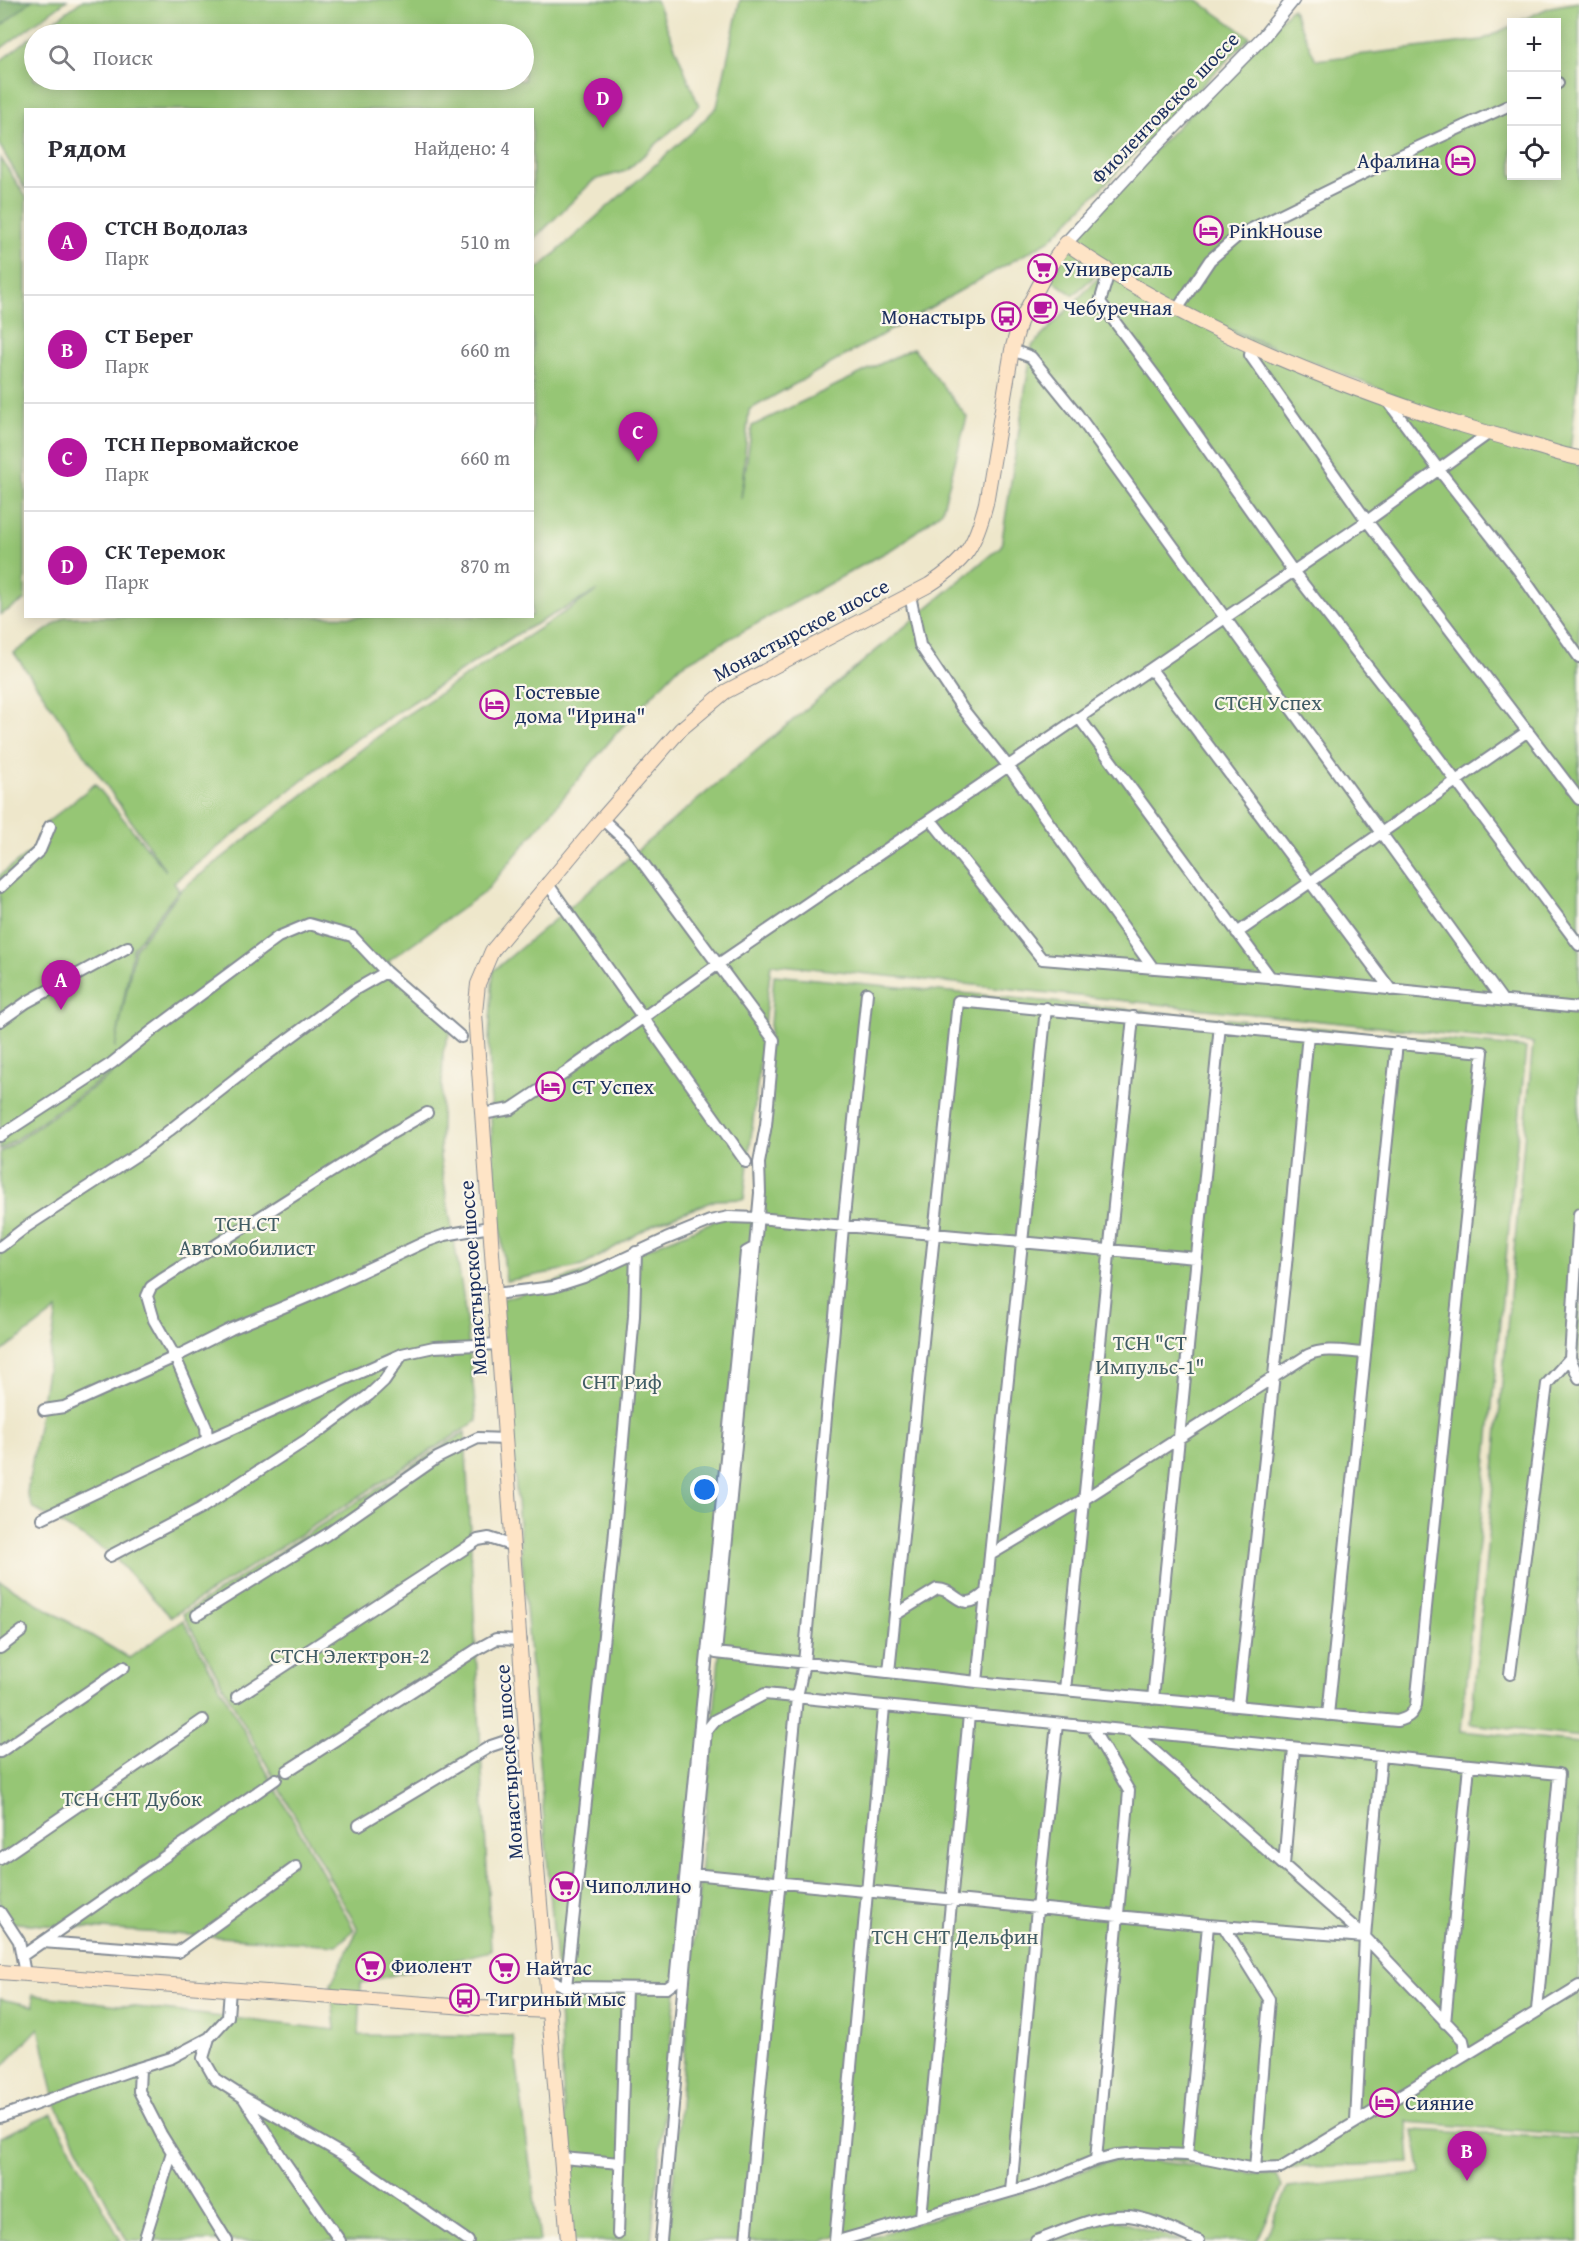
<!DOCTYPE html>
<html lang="ru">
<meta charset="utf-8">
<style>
body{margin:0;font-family:"Gentium Book Plus",serif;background:#f2f2f3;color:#2b2b33}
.controls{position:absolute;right:18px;top:18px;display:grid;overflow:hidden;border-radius:0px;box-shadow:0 3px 15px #0003}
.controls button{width:54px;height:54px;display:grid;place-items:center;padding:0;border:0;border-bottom:2px solid #e1e1e2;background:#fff;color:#2b2b33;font:30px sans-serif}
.you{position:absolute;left:705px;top:1490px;width:21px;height:21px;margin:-15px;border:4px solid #fff;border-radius:50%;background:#1a73e8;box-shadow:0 0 0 9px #1a73e833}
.badge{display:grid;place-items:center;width:39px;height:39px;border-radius:50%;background:#b5179e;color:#fff;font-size:20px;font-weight:700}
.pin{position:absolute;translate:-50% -50px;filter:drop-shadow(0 2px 3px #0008)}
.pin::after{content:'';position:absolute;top:32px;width:21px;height:18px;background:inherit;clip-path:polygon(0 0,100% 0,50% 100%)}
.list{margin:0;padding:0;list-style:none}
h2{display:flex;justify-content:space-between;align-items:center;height:78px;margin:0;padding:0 24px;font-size:26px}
h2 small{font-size:20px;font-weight:400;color:#7c7c81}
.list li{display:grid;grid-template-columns:39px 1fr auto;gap:18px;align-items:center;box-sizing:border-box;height:108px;padding:0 24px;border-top:2px solid #e1e1e2}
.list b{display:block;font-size:22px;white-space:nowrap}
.list p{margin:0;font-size:20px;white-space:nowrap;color:#7c7c81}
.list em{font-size:20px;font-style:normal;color:#7c7c81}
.icon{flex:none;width:33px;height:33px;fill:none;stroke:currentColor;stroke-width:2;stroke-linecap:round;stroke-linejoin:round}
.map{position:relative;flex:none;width:1579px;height:2241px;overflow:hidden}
.search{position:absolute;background:#fff;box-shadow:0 3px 15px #0003;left:24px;top:24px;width:510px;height:66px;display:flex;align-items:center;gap:15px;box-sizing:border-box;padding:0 21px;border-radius:33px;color:#7c7c81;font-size:22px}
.panel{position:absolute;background:#fff;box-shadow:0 3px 15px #0003;left:24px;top:108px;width:510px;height:510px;border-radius:0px}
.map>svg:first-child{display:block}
</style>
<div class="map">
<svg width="1579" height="2241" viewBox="0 0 1579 2241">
<rect width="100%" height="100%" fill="#fbf7ec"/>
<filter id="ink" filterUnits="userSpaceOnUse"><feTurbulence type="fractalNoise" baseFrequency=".0167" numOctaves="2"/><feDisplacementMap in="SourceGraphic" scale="12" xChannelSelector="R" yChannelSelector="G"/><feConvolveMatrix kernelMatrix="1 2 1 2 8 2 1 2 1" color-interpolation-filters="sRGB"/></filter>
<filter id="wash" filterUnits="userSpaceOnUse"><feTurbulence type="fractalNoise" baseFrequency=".008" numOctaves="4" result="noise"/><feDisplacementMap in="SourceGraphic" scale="24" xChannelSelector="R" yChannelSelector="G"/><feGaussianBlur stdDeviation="1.35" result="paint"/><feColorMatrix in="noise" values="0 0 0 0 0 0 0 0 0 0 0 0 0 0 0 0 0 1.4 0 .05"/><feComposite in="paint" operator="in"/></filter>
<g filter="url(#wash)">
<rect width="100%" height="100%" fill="#eee7cb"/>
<path fill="#96c675" stroke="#587a6a" stroke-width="1.5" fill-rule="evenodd" d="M0 0H67L0 49Z
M83 0H656L699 106 626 171 594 180 533 240 532 110H26L25 189 0 146V61L34 35V80H524V34H36Z
M740 0H1197L1250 37 1050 240 749 410 741 499 752 426 913 348 967 417 942 511 899 545 680 666 619 730 486 891 388 961 452 1026 443 1052 440 1158 463 1294 477 1421 171 1617 109 1552 33 1508 27 1493 57 1310 0 1353V1153L110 1076 111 1073 0 1150V875L37 847 45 824 95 784 166 871 14 653 65 617 532 616 533 273 692 132 717 107ZM597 591 403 717 182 889 135 949 115 1048 133 948 179 890 174 882 347 745 519 633Z
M1579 2V368L1570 452 1488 432 1189 313 1367 389 1494 436 1579 457V1737L1471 1724 1533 1043 771 964 744 1199 716 1200 654 1224 583 1266 506 1281 492 1147 489 1040 493 971 1001 546 1032 346 1108 268 1106 266 1073 295 1052 280 1064 251 1071 243 1151 154 1292 8 1316 60 1482 40 1511 26 1512 176H1556V22H1518L1550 7Z
M0 157 26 197 25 600 0 615Z
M774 975 1526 1048 1461 1731 1579 1743V2135L1407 2122 1410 2163 1255 2169 1126 2155 822 2241H668L719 1658Z
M724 1217 753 1219 651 2241H570L558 1986 500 1300 615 1262Z
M465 1432 491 1951 361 1983 359 2035 513 2036 540 2241H127L56 2105 39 2028 0 2069V1999L34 2006 32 1995 335 2030 331 1984 358 1929 183 1614Z
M0 1581 129 1658 183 1620 354 1930 337 1945 0 1922Z
M52 2114 121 2241H0V2137Z
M1413 2130 1579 2139V2241H1264L1288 2188 1421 2174Z
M1126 2158 1277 2176 1282 2187 1257 2241H1205L1116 2213 1024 2241H857L1046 2185 1098 2165Z
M1113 2219 1182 2241H1044Z"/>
<path fill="#78ab66" stroke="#4a6d62" stroke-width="1.5" d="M0 0H32L0 27Z"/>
</g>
<g filter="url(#ink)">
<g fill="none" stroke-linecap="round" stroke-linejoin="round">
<defs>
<path id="minor" d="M1556 84 1558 83
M1109 272 1100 302 1162 385 1293 571 1429 745 1579 945
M1176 311 1210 260 1239 235 1401 155 1512 104
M1252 345 1250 355 1367 521 1579 799
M1012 350 1031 357 1078 415 1503 1001
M1387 400 1439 470 1518 570 1579 657
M910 595 920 645 962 708 1008 766 1153 968
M1151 669 1391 990
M1080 719 1271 978
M602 819 628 843 774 1040 766 1125 759 1163 760 1193 755 1247 716 1653 977 1682 1397 1721C1407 1718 1412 1716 1416 1705L1483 1052 958 1001 889 1672
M931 820 1042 959 1268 977 1579 1008
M547 883 746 1162
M0 887 40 850 50 826
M1237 933 1528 731
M0 1021 27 1002 128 947
M427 1113 389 1135 161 1280 151 1287 147 1296 154 1320 175 1357 206 1427 207 1440 402 1354 434 1347 499 1344
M482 1114 511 1109 565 1073 717 965 1367 521 1488 434
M0 1136 112 1063 152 1031 278 937 309 924 352 936 386 972 461 1037
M1579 1214 1570 1358 1579 1378
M0 1247 26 1227 143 1151 253 1065 356 989 386 972
M495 1294 553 1287 584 1277 666 1239 710 1221 729 1217 758 1218 1196 1258
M44 1410 64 1407 175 1357 231 1329 312 1295 425 1242 445 1235 490 1227
M42 1518 207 1440
M990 1555 1086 1498 1308 1355C1325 1347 1346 1352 1365 1353
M110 1556 200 1509 320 1431 369 1395 384 1381 402 1355
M197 1615 326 1535 437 1458 478 1438 506 1439
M895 1615 937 1589C958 1589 960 1617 987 1591
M0 1648 22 1631
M1510 1674 1547 1384 1570 1358
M977 1682 1046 1008
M1065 1690 1133 1017
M237 1697 478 1540 489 1538 514 1546
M1153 1699 1220 1025
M1238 1706 1286 1265 1308 1034
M1328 1715 1397 1043
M1092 1728 1129 1791 1096 2160
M1133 1732 1365 1937 1463 2040 1466 2054
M0 1752 124 1667
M287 1771 476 1650 496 1639 521 1640
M359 1825 491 1746 506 1741 527 1747
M0 1859 203 1720
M1284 1865 1294 1748
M693 1874 1208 1925 1365 1937
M0 1912 19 1941 25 1974
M1224 1927 1269 1999 1255 2169
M42 1942 178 1952 296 1867
M22 1956 276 1779
M547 1979 566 1987 667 1988 675 1982 746 1252 755 1247
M566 1987 614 1542 634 1316 636 1252
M1445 2023 1469 1765
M209 2038 203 2058 215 2079 243 2097 282 2158 340 2241
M140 2068 139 2091 161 2134 227 2241
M243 2097 347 2157 468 2241
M0 2117 129 2071 171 2058 209 2038 228 2017 230 1989
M1356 2122 1365 1937 1381 1757
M1187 2155 1208 1925
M562 2158 620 2163
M1011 2191 1037 1909 1057 1724
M921 2217 969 1715
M618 2234 626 1988
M144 2241 172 2152
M661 2241 706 1731 715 1720 765 1694 1559 1774 1537 2010
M746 2241 797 1697 804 1663 843 1227 867 993
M835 2241 884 1707
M838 2241 1043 2182 1096 2160 1116 2155 1141 2153 1187 2155 1255 2169 1281 2168 1579 1986
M1036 2241C1065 2231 1098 2213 1129 2216 1154 2219 1176 2232 1199 2241"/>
<path id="tertiary" d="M1066 243 1147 155 1263 37 1293 0"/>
<path id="secondary" d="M0 1972 479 2008 550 2011
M568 2241 527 1747 475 1013 478 984 492 951 602 819 681 729 725 692 929 585C966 561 975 546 986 503L1012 350 1020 322 1049 267 1066 243C1182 323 1314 377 1448 421 1477 430 1506 438 1535 446 1549 450 1564 456 1579 458"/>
</defs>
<use href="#minor" stroke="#848b94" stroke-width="14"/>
<use href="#tertiary" stroke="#848b94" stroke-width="15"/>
<use href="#secondary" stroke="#848b94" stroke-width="16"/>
<use href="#minor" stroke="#fff" stroke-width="10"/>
<use href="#tertiary" stroke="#fff" stroke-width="12"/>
<use href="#secondary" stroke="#fee4c6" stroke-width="14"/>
</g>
</g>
<defs>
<symbol id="hotel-ring" viewBox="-11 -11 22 22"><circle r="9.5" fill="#fbf7ec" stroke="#b5179e" stroke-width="1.5"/><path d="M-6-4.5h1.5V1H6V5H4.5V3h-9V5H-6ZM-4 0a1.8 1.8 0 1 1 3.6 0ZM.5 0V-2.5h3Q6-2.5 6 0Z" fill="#b5179e"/></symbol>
<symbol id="supermarket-ring" viewBox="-11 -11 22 22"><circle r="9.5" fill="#fbf7ec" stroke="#b5179e" stroke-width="1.5"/><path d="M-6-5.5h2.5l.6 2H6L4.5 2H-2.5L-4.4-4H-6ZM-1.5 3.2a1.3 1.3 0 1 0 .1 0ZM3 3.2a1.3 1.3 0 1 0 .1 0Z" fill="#b5179e"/></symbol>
<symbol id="cafe-ring" viewBox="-11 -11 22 22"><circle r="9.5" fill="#fbf7ec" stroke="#b5179e" stroke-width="1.5"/><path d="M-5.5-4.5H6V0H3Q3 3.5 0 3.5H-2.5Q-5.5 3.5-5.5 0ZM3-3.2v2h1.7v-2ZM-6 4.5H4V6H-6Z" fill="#b5179e"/></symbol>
<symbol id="bus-ring" viewBox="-11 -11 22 22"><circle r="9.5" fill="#fbf7ec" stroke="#b5179e" stroke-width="1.5"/><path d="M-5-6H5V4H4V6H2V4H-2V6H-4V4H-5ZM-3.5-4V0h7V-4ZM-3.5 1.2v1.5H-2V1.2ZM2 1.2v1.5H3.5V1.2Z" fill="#b5179e"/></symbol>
</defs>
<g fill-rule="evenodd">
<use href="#hotel-ring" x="1444" y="144" width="33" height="33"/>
<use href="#hotel-ring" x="1192" y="214" width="33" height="33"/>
<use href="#supermarket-ring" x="1026" y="252" width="33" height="33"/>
<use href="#cafe-ring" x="1026" y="292" width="33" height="33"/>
<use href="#bus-ring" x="990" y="300" width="33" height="33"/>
<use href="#hotel-ring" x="478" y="688" width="33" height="33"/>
<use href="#hotel-ring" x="534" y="1070" width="33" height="33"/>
<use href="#supermarket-ring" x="548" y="1870" width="33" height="33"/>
<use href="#supermarket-ring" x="354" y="1950" width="33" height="33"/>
<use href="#supermarket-ring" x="488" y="1952" width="33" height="33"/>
<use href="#bus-ring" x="448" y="1982" width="33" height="33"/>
<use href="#hotel-ring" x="1368" y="2086" width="33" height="33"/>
</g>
<g text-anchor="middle" stroke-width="4.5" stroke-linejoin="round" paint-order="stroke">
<g font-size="21" fill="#1b2f5e" stroke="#fbf7ec">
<text transform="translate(1165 108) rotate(-46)" y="7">Фиолентовское шоссе</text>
<text transform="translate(801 630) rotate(-28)" y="7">Монастырское шоссе</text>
<text transform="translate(473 1278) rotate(-94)" y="7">Монастырское шоссе</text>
<text transform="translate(509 1762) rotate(-94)" y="7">Монастырское шоссе</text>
</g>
<g font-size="21" fill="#1b2f5e" stroke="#fbf7ec" text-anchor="start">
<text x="1440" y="168" text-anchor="end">Афалина</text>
<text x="1229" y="238">PinkHouse</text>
<text x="1063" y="276">Универсаль</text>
<text x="1063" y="315">Чебуречная</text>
<text x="986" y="324" text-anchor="end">Монастырь</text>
<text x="515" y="699">Гостевые<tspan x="515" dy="24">дома "Ирина"</tspan></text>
<text x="572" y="1094">СТ Успех</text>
<text x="585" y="1893">Чиполлино</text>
<text x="391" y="1973">Фиолент</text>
<text x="526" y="1975">Найтас</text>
<text x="486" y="2006">Тигриный мыс</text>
<text x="1405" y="2110">Сияние</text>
</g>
<g font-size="21" fill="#405c65" stroke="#fbf7ec">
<text x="1268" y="710">СТСН Успех</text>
<text x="247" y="1231">ТСН СТ<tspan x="247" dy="24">Автомобилист</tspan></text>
<text x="1150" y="1350">ТСН "СТ<tspan x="1150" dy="24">Импульс-1"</tspan></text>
<text x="622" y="1389">СНТ Риф</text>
<text x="350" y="1663">СТСН Электрон-2</text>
<text x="132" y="1806">ТСН СНТ Дубок</text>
<text x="955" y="1944">ТСН СНТ Дельфин</text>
</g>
</g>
</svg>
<div class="controls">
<button>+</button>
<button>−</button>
<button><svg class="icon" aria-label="locate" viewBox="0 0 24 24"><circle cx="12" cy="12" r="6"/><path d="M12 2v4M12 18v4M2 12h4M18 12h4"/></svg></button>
</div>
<div class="you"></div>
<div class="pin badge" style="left:61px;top:1010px">A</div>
<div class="pin badge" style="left:1467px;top:2181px">B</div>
<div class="pin badge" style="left:638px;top:462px">C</div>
<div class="pin badge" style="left:603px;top:128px">D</div>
<div class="search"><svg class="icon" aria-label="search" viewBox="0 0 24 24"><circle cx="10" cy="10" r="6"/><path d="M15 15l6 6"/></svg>Поиск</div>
<section class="panel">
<h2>Рядом<small>Найдено: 4</small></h2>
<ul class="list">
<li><span class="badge">A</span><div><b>СТСН Водолаз</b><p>Парк</p></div><em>510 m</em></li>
<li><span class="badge">B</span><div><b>СТ Берег</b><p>Парк</p></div><em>660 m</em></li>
<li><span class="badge">C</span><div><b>ТСН Первомайское</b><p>Парк</p></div><em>660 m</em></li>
<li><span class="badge">D</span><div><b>СК Теремок</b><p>Парк</p></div><em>870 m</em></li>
</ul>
</section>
</div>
